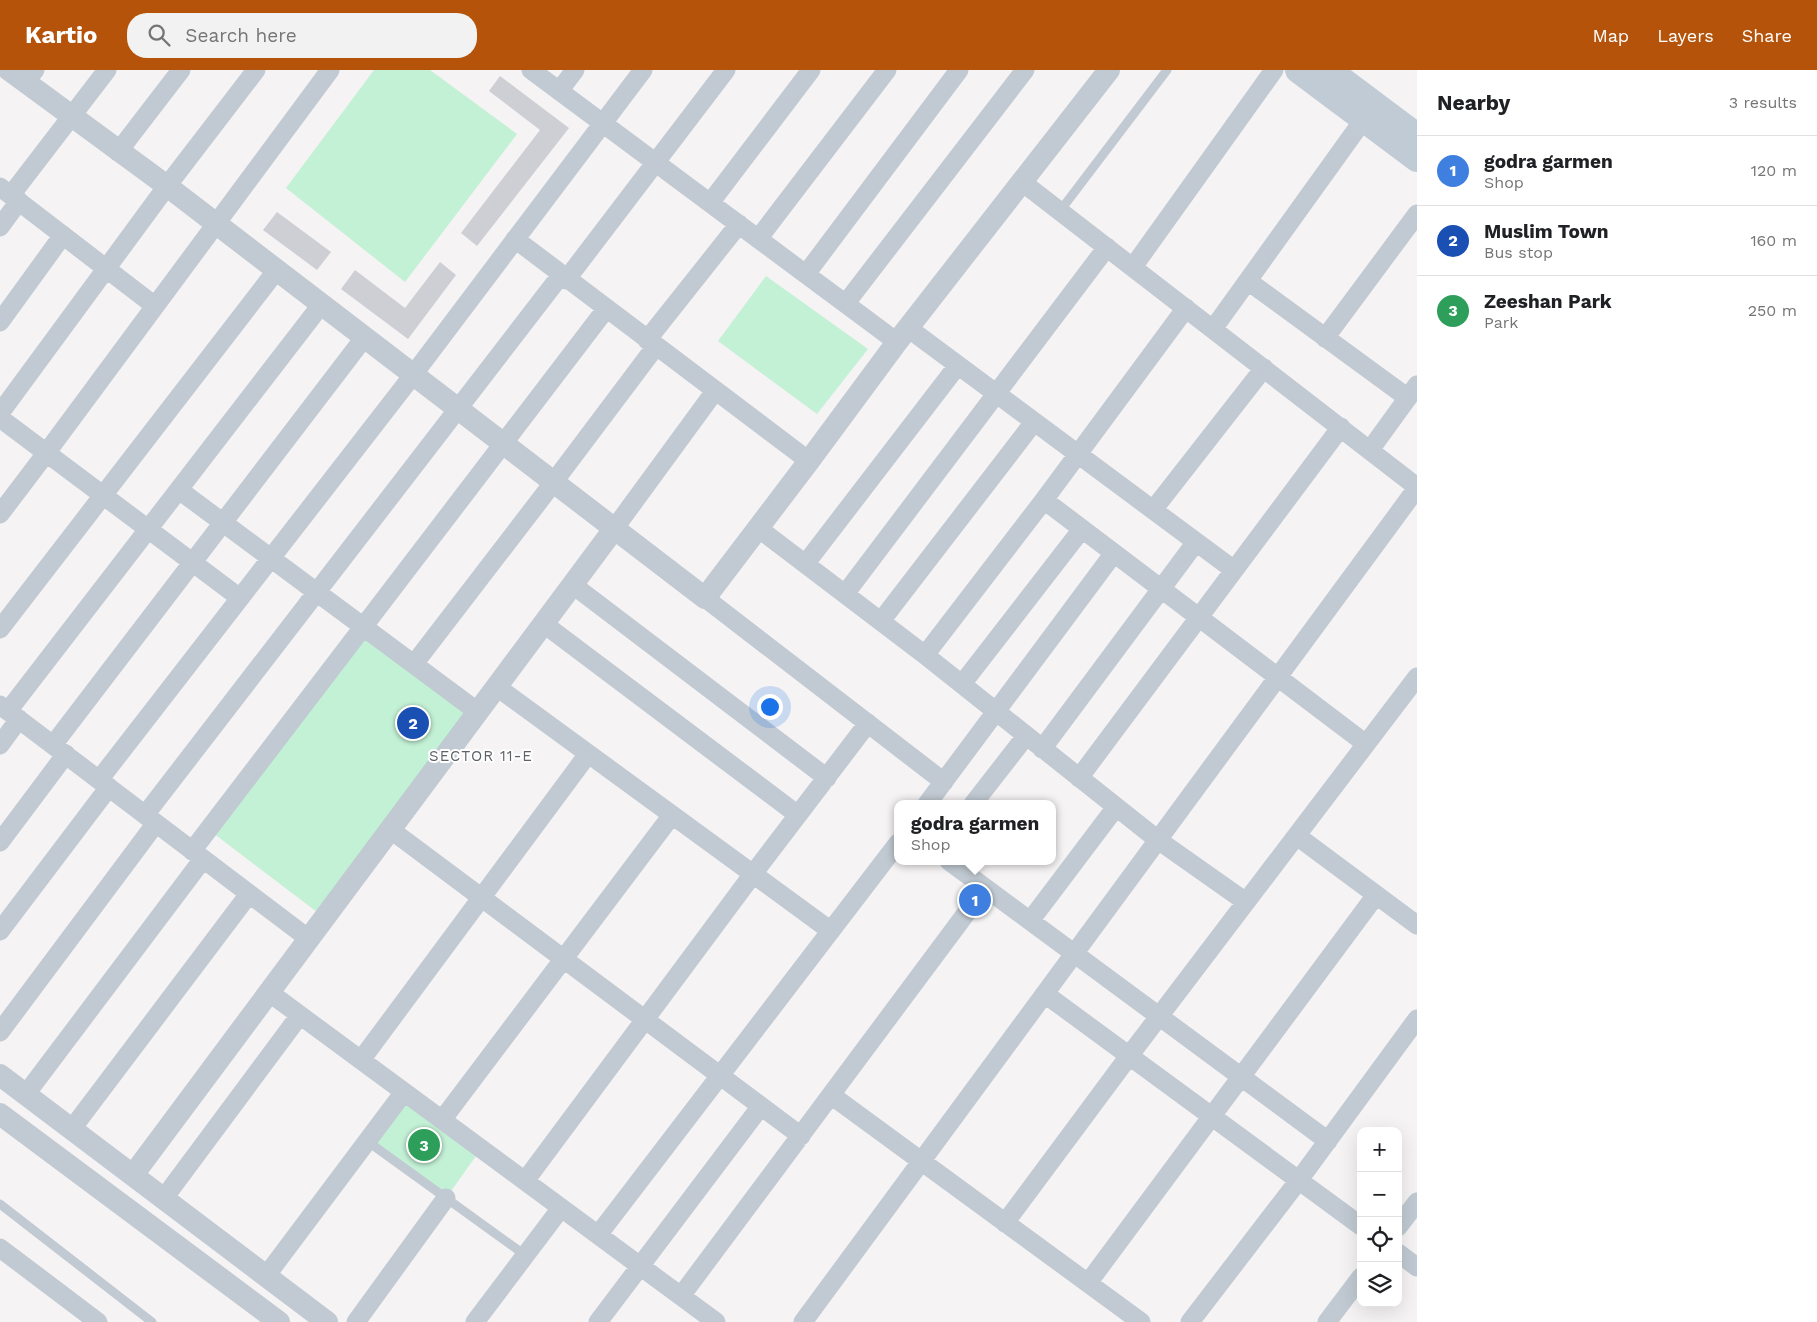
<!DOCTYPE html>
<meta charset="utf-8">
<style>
body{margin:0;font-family:"Work Sans",sans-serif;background:#f2f2f2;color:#202124}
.controls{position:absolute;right:15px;bottom:15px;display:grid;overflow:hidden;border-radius:10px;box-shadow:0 5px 20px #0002}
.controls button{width:45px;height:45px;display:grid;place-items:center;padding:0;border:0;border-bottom:1px solid #e0e0e0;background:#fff;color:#202124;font:25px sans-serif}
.you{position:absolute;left:769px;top:636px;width:18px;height:18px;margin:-12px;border:4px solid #fff;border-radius:50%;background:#1a73e8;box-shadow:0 0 0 8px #1a73e833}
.badge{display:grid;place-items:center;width:32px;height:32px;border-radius:50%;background:#b45309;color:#fff;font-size:16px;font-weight:700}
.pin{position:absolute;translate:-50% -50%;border:2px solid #fff;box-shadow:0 1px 5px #0006}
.popup{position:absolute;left:894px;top:730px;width:162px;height:65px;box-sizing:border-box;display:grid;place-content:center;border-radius:10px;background:#fff;filter:drop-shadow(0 1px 4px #0005);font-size:16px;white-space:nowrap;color:#757577}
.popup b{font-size:19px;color:#202124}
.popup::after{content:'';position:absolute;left:50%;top:100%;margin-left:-10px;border:10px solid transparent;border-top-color:#fff}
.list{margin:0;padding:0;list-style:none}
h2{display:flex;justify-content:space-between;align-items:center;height:65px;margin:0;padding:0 20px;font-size:21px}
h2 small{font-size:16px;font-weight:400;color:#757577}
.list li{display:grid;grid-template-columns:32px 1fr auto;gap:15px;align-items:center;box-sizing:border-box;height:70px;padding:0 20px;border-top:1px solid #e0e0e0}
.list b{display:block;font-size:19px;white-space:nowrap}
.list p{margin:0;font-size:16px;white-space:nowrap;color:#757577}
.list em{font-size:16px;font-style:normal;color:#757577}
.icon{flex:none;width:28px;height:28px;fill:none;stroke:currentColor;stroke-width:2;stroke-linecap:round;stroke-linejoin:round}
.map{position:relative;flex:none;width:1417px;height:1252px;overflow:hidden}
header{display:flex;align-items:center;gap:30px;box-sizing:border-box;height:70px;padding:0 25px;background:#b45309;color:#fff}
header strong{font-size:24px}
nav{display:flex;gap:28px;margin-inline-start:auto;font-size:18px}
.search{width:350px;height:45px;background:#f2f2f2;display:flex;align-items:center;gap:12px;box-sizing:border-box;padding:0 18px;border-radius:20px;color:#757577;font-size:19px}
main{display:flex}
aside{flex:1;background:#fff}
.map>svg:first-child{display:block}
</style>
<header>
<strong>Kartio</strong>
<div class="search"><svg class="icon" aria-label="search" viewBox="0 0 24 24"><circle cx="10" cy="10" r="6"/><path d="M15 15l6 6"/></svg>Search here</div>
<nav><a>Map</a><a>Layers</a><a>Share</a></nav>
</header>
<main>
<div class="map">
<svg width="1417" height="1252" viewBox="0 0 1417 1252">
<rect width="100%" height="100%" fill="#f5f3f3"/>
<path fill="#c3f1d5" d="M374 0H430L517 64 405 212 286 118Z
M766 206 868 279 817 344 718 271Z
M365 568 467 644 317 842 213 763Z
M404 1022 481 1079 446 1128 367 1071Z"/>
<path fill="#cdcfd5" d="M500 6 569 58 477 176 461 163 540 60 489 21Z
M277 142 331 182 317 200 263 160Z
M440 192 456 205 408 269 341 219 355 200 405 238Z"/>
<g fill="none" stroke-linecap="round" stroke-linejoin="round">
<path stroke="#c1cad2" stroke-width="9" d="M1060 141 1167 0
M367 1071 525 1185
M0 1134 152 1252"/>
<path stroke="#c1cad2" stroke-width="19" d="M531 0 897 272
M25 12 35 0
M559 21 575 0
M118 82 181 0
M1022 112 1417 417
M0 117 155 236
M11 125 107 0
M710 133 811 0
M0 157 19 131
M515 169 809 391
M758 169 887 0
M1133 197 1274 0
M806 204 959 0
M566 210 726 0
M1248 211 1408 328
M846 233 1025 0
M0 252 63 165
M908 258 1234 500
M1213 259 1364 49
M1325 268 1417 144
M647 270 739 154
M0 343 167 116 256 0
M0 348 240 528
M1370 380 1417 315
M179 420 478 642
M1044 430 1366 674
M1153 440 1264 298
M0 444 47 382 330 0
M758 458 925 585 1158 770 1246 832
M614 459 715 321
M806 493 958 295
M573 515 827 708
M845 524 1107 177
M705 528 944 712
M881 551 1034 352
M544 554 798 745
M0 559 276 201
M925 585 1044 430 1186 238
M414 594 553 413 656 276
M962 614 1082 459
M497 617 831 861
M0 635 309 869
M8 641 321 235
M0 675 19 649
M53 675 364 268
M1042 679 1196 472
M1079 708 1341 357
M99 710 413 305 643 0
M927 734 1114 483
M973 734 1026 666
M145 745 561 205
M391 760 801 1066
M1297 766 1417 855
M0 772 66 684
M192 781 606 239
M949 791 1328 1071
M1030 851 1116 737
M0 861 109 717
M270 923 716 1252
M1045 924 1361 1156
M0 962 156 753
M361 990 588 684
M26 1024 203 789
M831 1025 1141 1252
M442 1050 672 745
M71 1060 249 824
M525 1111 753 804 868 653
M164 1128 300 945
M1005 1153 1129 986 1417 607
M1398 1157 1417 1132
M598 1165 898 773
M0 1178 98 1252
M1398 1183 1417 1197
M266 1206 404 1022
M1088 1213 1376 825
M681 1226 985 818
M356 1252 446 1128
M475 1252 561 1138
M598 1252 761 1036
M803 1252 1417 418
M1190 1252 1299 1110 1417 949
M1327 1252 1361 1207"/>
<path stroke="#c1cad2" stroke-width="22" d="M9 0 167 116 705 528 809 391 897 272 1109 0
M0 1005 327 1252
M0 1044 279 1252
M133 1105 614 459"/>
<path stroke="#c1cbd6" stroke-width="26" d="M1298 0 1417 89
M1329 0 1417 66"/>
</g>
<g text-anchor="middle" stroke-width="4" stroke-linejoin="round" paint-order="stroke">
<g font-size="15" letter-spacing="1" fill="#5f6368" stroke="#fff">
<text x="481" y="691">SECTOR 11-E</text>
</g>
</g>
</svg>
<div class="controls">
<button>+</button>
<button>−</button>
<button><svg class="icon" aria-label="locate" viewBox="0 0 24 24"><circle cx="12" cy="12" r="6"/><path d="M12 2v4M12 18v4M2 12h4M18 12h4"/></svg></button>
<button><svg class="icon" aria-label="layers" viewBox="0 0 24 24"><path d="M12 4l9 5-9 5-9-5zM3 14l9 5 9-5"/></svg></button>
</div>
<div class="you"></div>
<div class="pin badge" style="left:975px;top:830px;background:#3f7fe0">1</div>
<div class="popup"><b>godra garmen</b>Shop</div>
<div class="pin badge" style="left:413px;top:653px;background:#1a4fb4">2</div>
<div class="pin badge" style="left:424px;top:1075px;background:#2e9e5b">3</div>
</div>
<aside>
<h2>Nearby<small>3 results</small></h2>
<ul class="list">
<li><span class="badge" style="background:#3f7fe0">1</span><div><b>godra garmen</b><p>Shop</p></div><em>120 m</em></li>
<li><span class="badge" style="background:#1a4fb4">2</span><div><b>Muslim Town</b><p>Bus stop</p></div><em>160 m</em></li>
<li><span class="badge" style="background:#2e9e5b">3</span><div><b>Zeeshan Park</b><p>Park</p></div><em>250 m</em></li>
</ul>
</aside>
</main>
